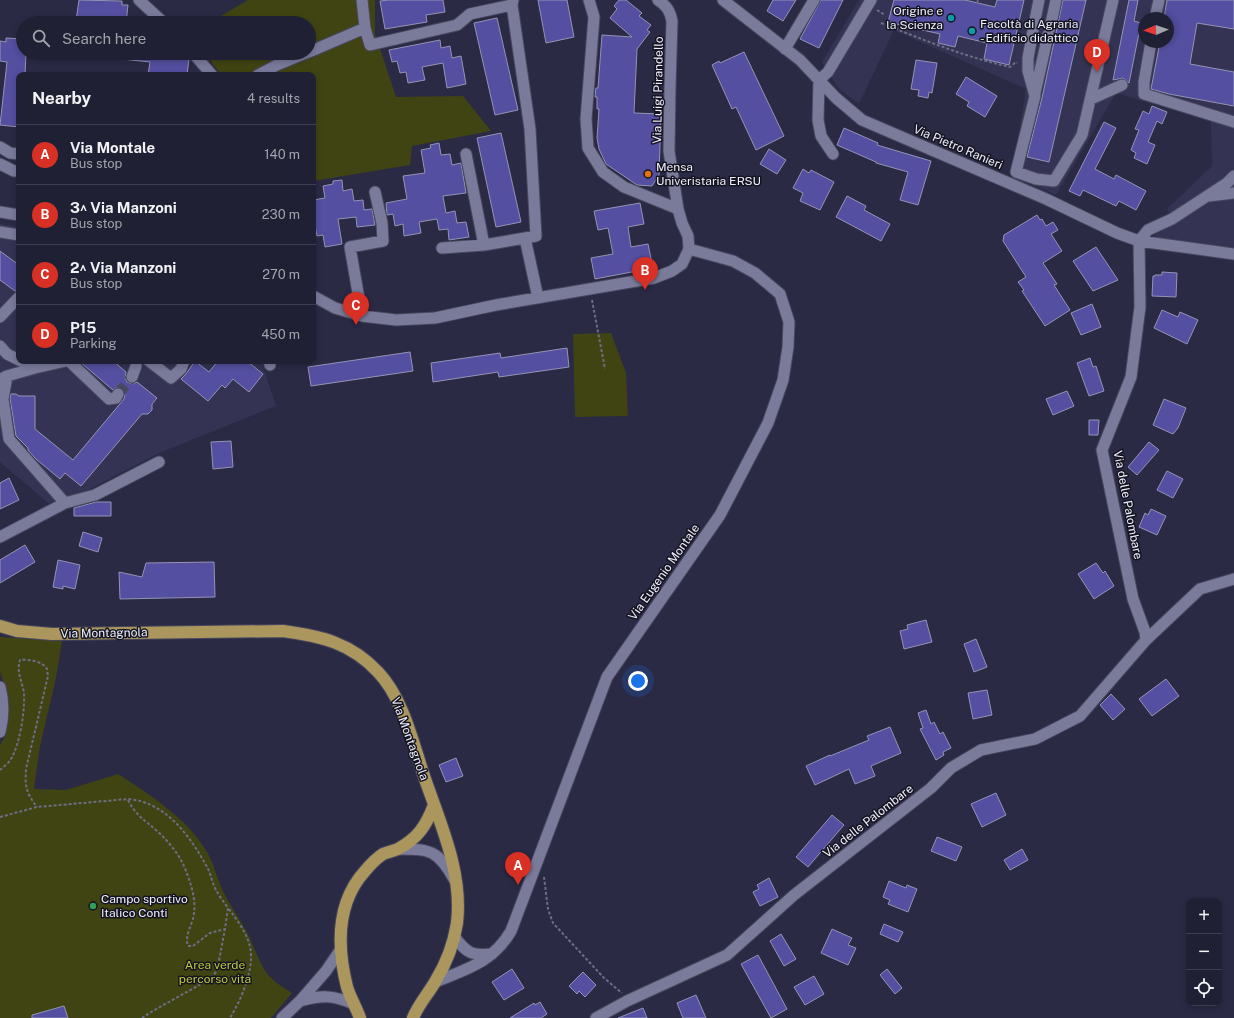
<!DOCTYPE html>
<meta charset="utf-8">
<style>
body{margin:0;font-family:"Public Sans",sans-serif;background:#2d2d40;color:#f1f3f6}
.controls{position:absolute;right:12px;bottom:12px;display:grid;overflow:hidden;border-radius:8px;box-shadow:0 2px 6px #0003}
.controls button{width:36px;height:36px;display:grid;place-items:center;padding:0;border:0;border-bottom:1px solid #3d3e4f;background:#202034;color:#f1f3f6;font:20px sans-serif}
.compass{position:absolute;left:1138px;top:12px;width:36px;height:36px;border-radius:50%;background:#202034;box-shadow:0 2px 6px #0003;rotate:268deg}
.you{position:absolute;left:638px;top:681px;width:14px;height:14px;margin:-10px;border:3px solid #fff;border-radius:50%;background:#1a73e8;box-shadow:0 0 0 6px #1a73e833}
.badge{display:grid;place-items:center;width:26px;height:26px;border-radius:50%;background:#d93025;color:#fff;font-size:13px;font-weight:700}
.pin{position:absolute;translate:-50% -33px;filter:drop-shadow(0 1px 2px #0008)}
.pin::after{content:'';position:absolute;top:21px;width:14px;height:12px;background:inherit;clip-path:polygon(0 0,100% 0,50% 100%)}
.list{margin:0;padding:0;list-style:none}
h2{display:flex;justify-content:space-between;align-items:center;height:52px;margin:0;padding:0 16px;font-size:17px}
h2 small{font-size:13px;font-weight:400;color:#a2a3ac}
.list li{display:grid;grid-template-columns:26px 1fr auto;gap:12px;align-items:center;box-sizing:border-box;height:60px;padding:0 16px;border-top:1px solid #3d3e4f}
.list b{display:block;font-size:15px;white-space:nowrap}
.list p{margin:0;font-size:13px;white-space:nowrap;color:#a2a3ac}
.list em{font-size:13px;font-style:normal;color:#a2a3ac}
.icon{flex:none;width:22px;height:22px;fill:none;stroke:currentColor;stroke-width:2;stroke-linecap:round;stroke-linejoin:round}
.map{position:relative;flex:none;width:1234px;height:1018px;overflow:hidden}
.search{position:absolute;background:#202034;box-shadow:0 2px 6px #0003;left:16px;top:16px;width:300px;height:44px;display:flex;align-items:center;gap:10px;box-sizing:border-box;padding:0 14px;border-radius:22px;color:#a2a3ac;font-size:15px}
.panel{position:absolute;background:#202034;box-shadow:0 2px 6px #0003;left:16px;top:72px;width:300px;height:292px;border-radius:8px}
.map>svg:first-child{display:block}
</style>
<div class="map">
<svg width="1234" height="1018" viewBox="0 0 1234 1018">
<rect width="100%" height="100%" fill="#2a2a45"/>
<path fill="#343353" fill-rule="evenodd" d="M859 0H1234V250L1150 238 1175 224 1167 209 1212 166 1211 121 1116 93 1056 195 1012 175 1026 89 894 30 859 104 839 89 822 62ZM1144 18H1168V42H1144Z
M0 224 19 227V361H261L276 406 159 453 82 493 48 503 0 462Z"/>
<path fill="#404412" d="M248 0H375V34L396 97 463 96 491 131 412 146 410 165 313 181V75H221L205 53H309V23H209Z
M611 333 626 373 628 416 575 417 573 334Z
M0 637 62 641 56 678 40 746 34 789 66 790 118 774C149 794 188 819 207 852 215 866 218 883 226 897 233 910 242 922 249 936 254 947 259 962 266 972 272 981 283 987 292 993L271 1018H0V745L4 738 8 722 9 699 0 672Z"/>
<path fill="#544fa0" stroke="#9394b5" d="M79 0 122 1V5H128L126 23H93L76 21Z
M389 0H443L445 12 426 15 427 22 385 29 380 1Z
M538 0H567L574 37 546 43Z
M619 0H626L642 13 639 16 651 25 647 30 650 32 637 49 634 113 661 114 659 175 652 186 637 185 606 164 599 149 597 138 599 109H597V97H595L596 88H598L602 35 632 37 610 18 617 9 614 6Z
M773 0H796L783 21 767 11Z
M821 0H843L819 48 800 39Z
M894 0H965L995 7 997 0H1024L1009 65 984 59 987 43 958 36 955 47 938 43 940 34 888 22Z
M1063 0H1086L1049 162 1027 157 1042 98Z
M1129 0H1138L1134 21 1141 23 1129 83 1126 80 1123 78 1113 80Z
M1167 0H1234V29L1197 23 1190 64 1234 72V106L1169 94 1151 89 1160 42H1168V18H1164Z
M497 18 518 110 495 115 474 23Z
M6 38 23 39V53H26L25 75H19V127L0 125 7 62 0 61V41L6 42Z
M440 40 441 48 450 46 452 58 461 56 466 84 447 88 443 63 422 67 425 80 408 83 406 72 400 73 397 61 392 62 389 50Z
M744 52 784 136 756 150 736 107 732 109 712 65 719 61 720 63Z
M122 53H153V55L189 59 187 75H148L150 62 122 59Z
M916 60 937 63 932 93 929 92 928 98 918 96 919 90 911 89Z
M966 77 997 96 985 117 967 106 969 102 956 94Z
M1152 106 1167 112 1162 124 1157 121 1148 142 1155 145 1147 164 1134 158 1136 153 1131 150 1139 130 1135 129 1143 111 1149 114Z
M1104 122 1116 128 1095 169 1114 179 1116 175 1146 191 1136 210 1119 201 1116 206 1083 190 1080 196 1069 191Z
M844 128 878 143 877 145 931 161 918 205 900 200 908 172 876 163V162L837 145Z
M501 133 521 222 496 227 477 138Z
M439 143 441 155 450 154 452 165 461 163 466 193 443 196 446 213 455 211 457 223 466 222 469 237 449 240 448 229 439 230 437 219 419 222 421 233 404 236 403 224 395 226 393 214 387 215 386 203 407 199 403 176 425 173 421 150 431 148 430 145Z
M769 149 786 160 777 174 760 164Z
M803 169 809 173 811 170 834 182 820 210 800 201 803 193 793 188Z
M342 180 343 191 352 189 354 201 363 200 364 210 372 209 375 225 357 227 356 217 338 219 342 244 325 247 323 235 317 236 315 225H313V200L325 198 323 186 333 184V181Z
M847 196 866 206 864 210 890 224 881 241 836 217Z
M640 203 644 224 628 227 631 247 648 244 653 268 595 279 591 258 613 254 608 228 598 230 594 211Z
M1037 215 1040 220 1042 219 1046 226 1053 222 1058 230 1051 234 1062 251 1043 263 1057 284 1054 285 1070 310 1045 326 1022 291 1024 290 1018 282 1026 277 1003 241 1004 235Z
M1096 247 1118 280 1093 291 1073 261Z
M0 251 19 265V290L15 291 0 280Z
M1162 272 1177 273 1176 297 1152 296 1153 276H1155V275H1162Z
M1092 304 1101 327 1081 335 1071 313Z
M1162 310 1178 317 1180 312 1198 320 1187 344 1154 328Z
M567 348 569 367 499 377 498 372 433 382 431 363 500 353 501 358Z
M410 352 413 371 311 386 308 367Z
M1090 358 1093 367 1096 366 1104 391 1089 396 1077 363Z
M79 361H113L126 372 125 378 127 382 133 384 137 382 157 398 152 404V410L148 414H142L81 486 65 473 60 479 36 459 28 450V448L16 436 10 398 11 394H16L19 396H35V429L73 460 124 399 125 394 124 390 121 388 117 387 113 390Z
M195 361 209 372 218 361H247L263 374 249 392 233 379 225 388 222 385 208 401 181 379 186 374Z
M1067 391 1074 406 1053 415 1046 399Z
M1164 399 1186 408 1178 428 1173 434 1153 425Z
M1089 420H1099L1098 435H1089Z
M231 441 233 467 213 469 211 442Z
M1149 442 1159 450 1137 475 1128 467Z
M1167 471 1183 479 1173 498 1157 490Z
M9 478 19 500 0 509V483Z
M96 502H111V516H74V508Z
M1151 509 1166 516 1157 535 1139 527 1145 513 1148 515Z
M83 532 102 538 98 552 79 546Z
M25 545 35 562 0 583V560Z
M58 560 80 565 75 589 63 586V589L53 587Z
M214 562 215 597 120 599 119 572 142 577 146 563Z
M1096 563 1103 573 1105 571 1114 586 1094 599 1078 574Z
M926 620 932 642 904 649 900 631 908 629 907 625Z
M976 639 987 667 974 672 964 644Z
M1166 679 1179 696 1152 716 1139 699Z
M987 690 992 715 973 719 968 693Z
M1111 694 1125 709 1113 720 1100 705Z
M926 710 931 724 934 722 940 734 943 732 951 748 943 752 944 755 936 760 920 729 923 728 918 713Z
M890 727 901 753 871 766 875 776 855 784 849 769 815 785 806 766 830 755V756L869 740 867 736Z
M456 758 463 776 446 782 439 765Z
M996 793 1006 815 982 827 971 804Z
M832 815 844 825 808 867 796 857Z
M937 837 962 847 956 861 931 851Z
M1022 849 1028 860 1010 870 1004 860Z
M769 878 778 897 760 906 753 892 759 889 757 885Z
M889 881 906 888 907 885 917 889 908 912 888 904 890 900 883 897Z
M884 924 903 932 898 942 880 934Z
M832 929 852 938 848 945 856 948 848 965 821 953Z
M781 934 796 959 784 966 770 941Z
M758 955 787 1009 771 1018 741 964Z
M512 969 524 988 504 1000 492 982Z
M887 969 902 988 895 994 880 975Z
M583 972 596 985 585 997 579 991 577 994 569 986Z
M814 976 824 994 805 1005 794 987Z
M696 995 706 1018H683L677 1003Z
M540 1002 547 1014 541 1018H510L534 1003 535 1005Z
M64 1006 68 1018H32V1015Z
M643 1008 647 1018H618Z"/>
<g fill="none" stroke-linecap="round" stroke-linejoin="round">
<path stroke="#484861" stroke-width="11" stroke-dasharray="11 5.5" stroke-linecap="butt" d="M118 394 132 377"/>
<defs>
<path id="minor" d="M139 0 164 23
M513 0 512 5 530 129 536 236 525 238
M589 0 594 17 586 119 588 148 603 172 624 187 678 209
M723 0 800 60 836 98 862 120 1046 199 1117 233 1139 241 1234 254
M1155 18 1159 0
M1034 25 1039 0
M365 28 370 45 457 25 470 14 512 5
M1050 28 1056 0
M1033 31 1028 58V71L1035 96 1016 172 1036 179 1054 181 1082 135 1113 0
M1151 42 1144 82V94L1234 122
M785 49 814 0
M309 52 365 28 362 0
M193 53 212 75
M258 75 277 65 306 53
M819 80 828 72 871 0
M819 80 818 120 821 136 833 154
M1035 93 1048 35
M1091 99 1122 85
M0 147 10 153 19 154
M466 154 484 245
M0 164 14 171H19
M1209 196 1234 193
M0 212 19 215
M0 232 19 235
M442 248 484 245 525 238 538 298
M313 296 335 308 362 316 396 320 435 318 496 305 654 278 672 271 682 264 689 249 688 236 682 223 678 209 669 151 670 88 672 21C670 11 667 6 658 0
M362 316 350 247 383 241 382 223 375 192
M0 317 19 297
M0 346 7 354 19 360
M21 361 35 368 66 361
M69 361 109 399 116 398 118 394
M149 361 171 378 181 369 184 361
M269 361 270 365
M7 376 3 399 9 439 65 503
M132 377 136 366V361
M1 379 7 376 35 368
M0 537 65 503 95 495 159 462
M1146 640 1145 632 1133 599 1102 450 1131 377 1140 307 1139 241 1148 230 1172 219 1227 183 1234 176
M0 687C4 702 4 716 0 732
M398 849C430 849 438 850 454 879
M454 936C466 953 472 956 492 954
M435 982C467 969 493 962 511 931L607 677 720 515 768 423 783 380 788 347 789 322 780 294 755 273 733 261 689 249
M300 1001C322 995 333 995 354 1004
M282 1018 300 1001 326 971 341 949
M596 1018 627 1001 727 955 794 895 931 788 951 768 981 750 1035 739 1080 716 1146 640 1200 589 1234 579"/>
<path id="major" d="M0 626 17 631 52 634 283 631C321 636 351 643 378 672 403 698 413 743 424 776 440 823 463 872 457 923 454 943 446 964 435 982 428 994 418 1005 413 1018
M360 1018C356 1007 350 997 347 987 337 947 336 903 365 871 370 865 377 858 383 854 388 852 393 851 398 849 418 838 426 826 434 805"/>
</defs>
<use href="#minor" stroke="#48475e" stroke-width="13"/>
<use href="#major" stroke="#48475e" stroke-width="14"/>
<path stroke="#6d6d84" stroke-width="2" stroke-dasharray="3 2" stroke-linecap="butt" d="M977 3 978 0
M877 10 885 15
M881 23C924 40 965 57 1010 67L1016 62 1017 63
M592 300 605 369
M0 770C3 767 9 763 11 759 20 744 25 711 24 693 22 681 16 671 20 660 27 659 43 661 47 669 47 670 48 675 48 676L26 769C25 788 26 792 37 807
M128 800C136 816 145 820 157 831 170 843 180 855 186 871 191 884 196 899 194 913 193 925 184 935 188 946H193L210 933 225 929
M0 817 37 807 128 799C166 802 190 836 207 867 211 874 212 883 216 890 219 896 224 902 228 908L225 929 217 971 210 979 151 1012 142 1018
M544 877 548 909 553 923 604 978 622 993
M229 909C237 920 247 933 250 947 255 968 241 1000 230 1018"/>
<use href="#minor" stroke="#7a7b9b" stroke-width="11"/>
<use href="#major" stroke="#ab965d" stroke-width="12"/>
</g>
<g fill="#0f9aa8" stroke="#141420" stroke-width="1.5">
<circle cx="951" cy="18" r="4"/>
<circle cx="972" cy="31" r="4"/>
</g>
<circle fill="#e8710a" stroke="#141420" stroke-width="1.5" cx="648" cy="174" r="4"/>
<circle fill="#2e9e5b" stroke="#141420" stroke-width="1.5" cx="93" cy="906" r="4"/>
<g text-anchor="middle" stroke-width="3" stroke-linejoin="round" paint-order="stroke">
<g font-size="12" fill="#efeffe" stroke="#141420" text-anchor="start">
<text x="943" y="15" text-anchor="end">Origine e<tspan x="943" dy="14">la Scienza</tspan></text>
<text x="980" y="28">Facoltà di Agraria<tspan x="980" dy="14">- Edificio didattico</tspan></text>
<text x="656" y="171">Mensa<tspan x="656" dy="14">Univeristaria ERSU</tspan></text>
<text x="101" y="903">Campo sportivo<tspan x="101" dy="14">Italico Conti</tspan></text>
</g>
<g font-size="12" fill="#efeffe" stroke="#141420">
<text transform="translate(658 90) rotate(-89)" y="4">Via Luigi Pirandello</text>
<text transform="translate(958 147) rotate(23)" y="4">Via Pietro Ranieri</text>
<text transform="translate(1128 505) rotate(79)" y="4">Via delle Palombare</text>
<text transform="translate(664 572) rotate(-55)" y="4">Via Eugenio Montale</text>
<text transform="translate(104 633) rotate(-1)" y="4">Via Montagnola</text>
<text transform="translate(410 739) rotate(70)" y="4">Via Montagnola</text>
<text transform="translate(868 821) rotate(-38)" y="4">Via delle Palombare</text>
</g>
<g font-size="12" fill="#c2cb42" stroke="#141420">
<text x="215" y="969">Area verde<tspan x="215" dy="14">percorso vita</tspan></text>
</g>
</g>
</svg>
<div class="controls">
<button>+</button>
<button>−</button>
<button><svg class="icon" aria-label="locate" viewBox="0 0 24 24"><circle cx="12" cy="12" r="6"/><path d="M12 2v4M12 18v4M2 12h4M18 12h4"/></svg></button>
</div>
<svg class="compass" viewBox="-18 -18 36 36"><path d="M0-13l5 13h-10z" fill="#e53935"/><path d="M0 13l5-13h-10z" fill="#a2a3ac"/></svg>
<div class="you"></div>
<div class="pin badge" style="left:518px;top:885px">A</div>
<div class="pin badge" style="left:645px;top:290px">B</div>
<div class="pin badge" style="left:356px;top:325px">C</div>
<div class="pin badge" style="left:1097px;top:72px">D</div>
<div class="search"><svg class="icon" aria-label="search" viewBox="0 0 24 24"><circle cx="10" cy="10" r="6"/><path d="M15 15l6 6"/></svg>Search here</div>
<section class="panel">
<h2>Nearby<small>4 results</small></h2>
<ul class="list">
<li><span class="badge">A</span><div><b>Via Montale</b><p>Bus stop</p></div><em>140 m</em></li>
<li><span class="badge">B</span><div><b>3^ Via Manzoni</b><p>Bus stop</p></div><em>230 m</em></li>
<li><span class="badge">C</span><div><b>2^ Via Manzoni</b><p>Bus stop</p></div><em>270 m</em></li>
<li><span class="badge">D</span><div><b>P15</b><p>Parking</p></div><em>450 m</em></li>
</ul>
</section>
</div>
